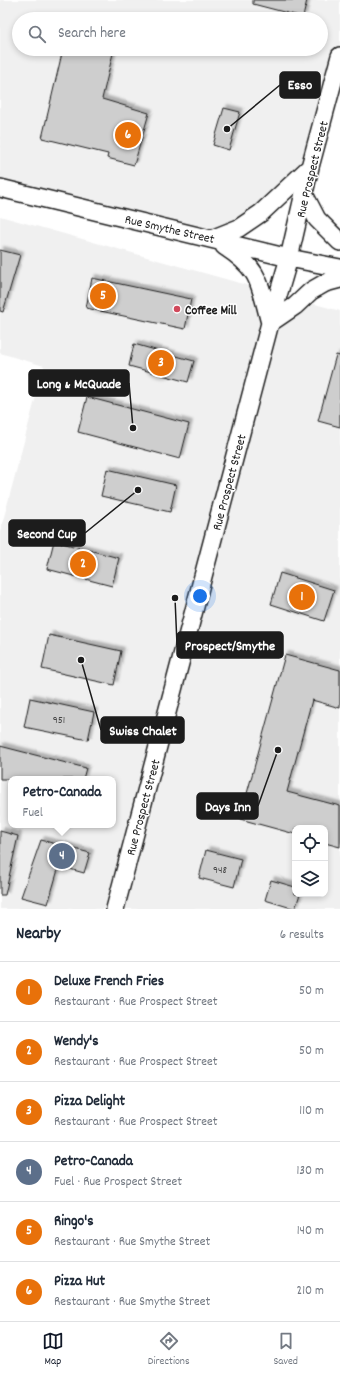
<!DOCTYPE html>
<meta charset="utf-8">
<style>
body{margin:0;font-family:Dekko,sans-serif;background:#f6f6f7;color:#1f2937}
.controls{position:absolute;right:12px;bottom:12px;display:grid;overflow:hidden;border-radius:8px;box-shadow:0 2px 6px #0003}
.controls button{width:36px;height:36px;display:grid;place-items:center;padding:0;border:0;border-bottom:1px solid #e0e1e3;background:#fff;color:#1f2937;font:20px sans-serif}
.you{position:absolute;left:200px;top:596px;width:14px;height:14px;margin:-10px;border:3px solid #fff;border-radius:50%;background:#1a73e8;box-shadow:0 0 0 6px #1a73e833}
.badge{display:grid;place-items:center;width:26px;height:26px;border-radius:50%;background:#111827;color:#fff;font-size:13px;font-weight:700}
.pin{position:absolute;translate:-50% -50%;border:2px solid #fff;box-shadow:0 1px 4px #0006}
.popup{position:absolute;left:8px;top:776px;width:108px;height:52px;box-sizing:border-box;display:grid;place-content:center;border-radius:8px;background:#fff;filter:drop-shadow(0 1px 3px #0005);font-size:13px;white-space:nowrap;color:#747a83}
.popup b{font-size:15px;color:#1f2937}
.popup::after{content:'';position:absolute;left:50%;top:100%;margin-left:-8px;border:8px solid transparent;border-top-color:#fff}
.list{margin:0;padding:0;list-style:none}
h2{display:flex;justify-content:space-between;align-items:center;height:52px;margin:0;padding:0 16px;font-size:17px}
h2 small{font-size:13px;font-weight:400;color:#747a83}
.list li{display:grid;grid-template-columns:26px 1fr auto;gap:12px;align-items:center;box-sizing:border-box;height:60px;padding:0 16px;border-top:1px solid #e0e1e3}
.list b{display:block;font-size:15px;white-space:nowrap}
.list p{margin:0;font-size:13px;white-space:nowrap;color:#747a83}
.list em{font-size:13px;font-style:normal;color:#747a83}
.icon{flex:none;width:22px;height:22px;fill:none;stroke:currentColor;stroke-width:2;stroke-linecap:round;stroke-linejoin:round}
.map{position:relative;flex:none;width:340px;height:909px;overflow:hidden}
.search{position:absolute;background:#fff;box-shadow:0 2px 6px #0003;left:12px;right:12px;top:12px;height:44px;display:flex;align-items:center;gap:10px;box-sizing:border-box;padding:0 14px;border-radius:22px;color:#747a83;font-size:15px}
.sheet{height:412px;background:#fff}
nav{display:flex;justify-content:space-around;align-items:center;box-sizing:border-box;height:56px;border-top:1px solid #e0e1e3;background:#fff;font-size:11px;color:#747a83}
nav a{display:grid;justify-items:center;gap:2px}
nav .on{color:#111827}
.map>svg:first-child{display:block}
</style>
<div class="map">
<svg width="340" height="909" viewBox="0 0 340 909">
<defs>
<filter id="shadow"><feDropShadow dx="3.5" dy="-3.5" stdDeviation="1" flood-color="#0004"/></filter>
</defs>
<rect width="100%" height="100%" fill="#fff"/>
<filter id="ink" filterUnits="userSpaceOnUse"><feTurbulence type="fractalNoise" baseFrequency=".025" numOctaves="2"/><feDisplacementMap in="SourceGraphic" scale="8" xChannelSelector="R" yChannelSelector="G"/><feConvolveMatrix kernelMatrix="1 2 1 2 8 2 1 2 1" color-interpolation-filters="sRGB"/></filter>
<g filter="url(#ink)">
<path fill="#f0f0f0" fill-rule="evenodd" d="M0 0H340V56L305 175 283 206 269 219 250 229 212 234 0 199ZM19 19H321V49H19Z
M0 216 340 311V909H0V532L44 366 0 353ZM11 779H113V825H11ZM295 828H325V894H295Z"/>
<path fill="#cecece" stroke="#1c1c1c" filter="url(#shadow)" d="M253 0H307L303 17 253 4Z
M63 49H114L102 99 149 113 134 165 107 158 108 154 42 138Z
M224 108 240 112 229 150 213 145Z
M0 250 20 255 3 312 0 311Z
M92 278 191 299 185 329 86 308Z
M134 344 194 361 188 382 129 366Z
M336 355 340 356V427L318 421Z
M87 397 189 424 180 459 78 432Z
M107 469 176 485 170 512 101 496Z
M54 541 119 558 112 586 47 569Z
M280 573 334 590 324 621 271 604Z
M49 635 121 651 114 685 42 669Z
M285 655 340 670V708L312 700 287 792 340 806V847L325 843V828H295V834L240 819Z
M30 698 94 712 88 740 24 727Z
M0 746 86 768 83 779H0Z
M0 831 18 836 5 895H0Z
M41 840 90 853 84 873 59 866 48 904 21 897Z
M206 850 241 859 234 887 199 878Z
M271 880 295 887V894H300L295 909 265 900Z"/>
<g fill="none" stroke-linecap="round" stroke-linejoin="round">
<defs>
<path id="secondary" d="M0 188 289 258 340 268
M304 194 317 219 340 242
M214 238 239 228 261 213 310 167
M224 246C261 270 259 282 270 323
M270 323 295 306 311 291 325 283 340 279
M115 909 270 323 289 258 310 167 340 56"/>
</defs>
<use href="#secondary" stroke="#1c1c1c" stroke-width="20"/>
<use href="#secondary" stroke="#fff" stroke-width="17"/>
</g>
</g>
<circle fill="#d1495b" stroke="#fff" stroke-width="1.5" cx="177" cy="309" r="4"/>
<g text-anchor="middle" stroke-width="3" stroke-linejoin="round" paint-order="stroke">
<g font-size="11" fill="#484848">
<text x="59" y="723">951</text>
<text x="220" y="873">948</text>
</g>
<g font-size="13" fill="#1c1c1c" stroke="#fff">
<text transform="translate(311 169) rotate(-76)" y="5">Rue Prospect Street</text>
<text transform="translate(170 228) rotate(13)" y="5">Rue Smythe Street</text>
<text transform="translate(228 482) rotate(-75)" y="5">Rue Prospect Street</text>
<text transform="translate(142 807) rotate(-75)" y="5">Rue Prospect Street</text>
</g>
<g font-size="13" font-weight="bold" fill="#1c1c1c" stroke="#fff" text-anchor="start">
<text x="185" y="314">Coffee Mill</text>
</g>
</g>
<path fill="none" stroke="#1c1c1c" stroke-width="1.5" d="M227 129L280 85M133 428L129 383M138 490L85 533M175 598L177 645M81 660L101 730M278 750L258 806"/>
<g fill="#1c1c1c" stroke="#fff" stroke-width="1.5">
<circle cx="227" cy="129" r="4"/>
<circle cx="133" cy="428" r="4"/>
<circle cx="138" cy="490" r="4"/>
<circle cx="175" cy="598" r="4"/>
<circle cx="81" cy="660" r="4"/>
<circle cx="278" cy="750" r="4"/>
</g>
<g fill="#1c1c1c" stroke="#1c1c1c" stroke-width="1.5">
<rect x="280" y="72" width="40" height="26" rx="4"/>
<rect x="29" y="370" width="100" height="26" rx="4"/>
<rect x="9" y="520" width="76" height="26" rx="4"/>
<rect x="177" y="632" width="106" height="26" rx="4"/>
<rect x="101" y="717" width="83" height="26" rx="4"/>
<rect x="197" y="793" width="61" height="26" rx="4"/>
</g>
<g font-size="14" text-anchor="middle" font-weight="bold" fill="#fff">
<text x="300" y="89">Esso</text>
<text x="79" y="388">Long &amp; McQuade</text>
<text x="47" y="538">Second Cup</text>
<text x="230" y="650">Prospect/Smythe</text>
<text x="143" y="735">Swiss Chalet</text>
<text x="228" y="811">Days Inn</text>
</g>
</svg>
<div class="controls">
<button><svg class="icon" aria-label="locate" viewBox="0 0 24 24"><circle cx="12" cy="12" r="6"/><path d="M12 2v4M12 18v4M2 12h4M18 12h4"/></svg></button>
<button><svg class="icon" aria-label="layers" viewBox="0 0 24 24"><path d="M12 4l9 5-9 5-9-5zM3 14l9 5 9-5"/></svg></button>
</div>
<div class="you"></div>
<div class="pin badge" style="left:302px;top:597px;background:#e8710a">1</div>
<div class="pin badge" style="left:83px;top:564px;background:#e8710a">2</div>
<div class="pin badge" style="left:161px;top:363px;background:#e8710a">3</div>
<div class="pin badge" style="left:62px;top:856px;background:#5c6f8a">4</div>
<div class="popup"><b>Petro-Canada</b>Fuel</div>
<div class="pin badge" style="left:103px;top:296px;background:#e8710a">5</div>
<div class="pin badge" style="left:128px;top:135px;background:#e8710a">6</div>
<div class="search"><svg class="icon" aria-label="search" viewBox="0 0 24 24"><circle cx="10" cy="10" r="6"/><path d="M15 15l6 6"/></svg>Search here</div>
</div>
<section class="sheet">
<h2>Nearby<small>6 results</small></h2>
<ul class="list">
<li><span class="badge" style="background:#e8710a">1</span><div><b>Deluxe French Fries</b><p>Restaurant · Rue Prospect Street</p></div><em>50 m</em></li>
<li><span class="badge" style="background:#e8710a">2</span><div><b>Wendy's</b><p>Restaurant · Rue Prospect Street</p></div><em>50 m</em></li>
<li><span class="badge" style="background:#e8710a">3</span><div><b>Pizza Delight</b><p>Restaurant · Rue Prospect Street</p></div><em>110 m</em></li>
<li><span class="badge" style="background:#5c6f8a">4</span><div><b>Petro-Canada</b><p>Fuel · Rue Prospect Street</p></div><em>130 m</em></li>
<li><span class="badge" style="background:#e8710a">5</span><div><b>Ringo's</b><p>Restaurant · Rue Smythe Street</p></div><em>140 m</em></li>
<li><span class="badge" style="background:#e8710a">6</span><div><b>Pizza Hut</b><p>Restaurant · Rue Smythe Street</p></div><em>210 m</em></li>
</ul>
</section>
<nav>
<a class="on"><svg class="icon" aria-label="map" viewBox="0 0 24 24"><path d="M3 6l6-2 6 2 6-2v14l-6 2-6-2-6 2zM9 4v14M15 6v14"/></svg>Map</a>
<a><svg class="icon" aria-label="directions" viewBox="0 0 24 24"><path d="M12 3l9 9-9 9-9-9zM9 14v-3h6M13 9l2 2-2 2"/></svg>Directions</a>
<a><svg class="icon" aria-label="saved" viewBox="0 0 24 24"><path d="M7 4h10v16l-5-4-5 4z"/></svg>Saved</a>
</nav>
